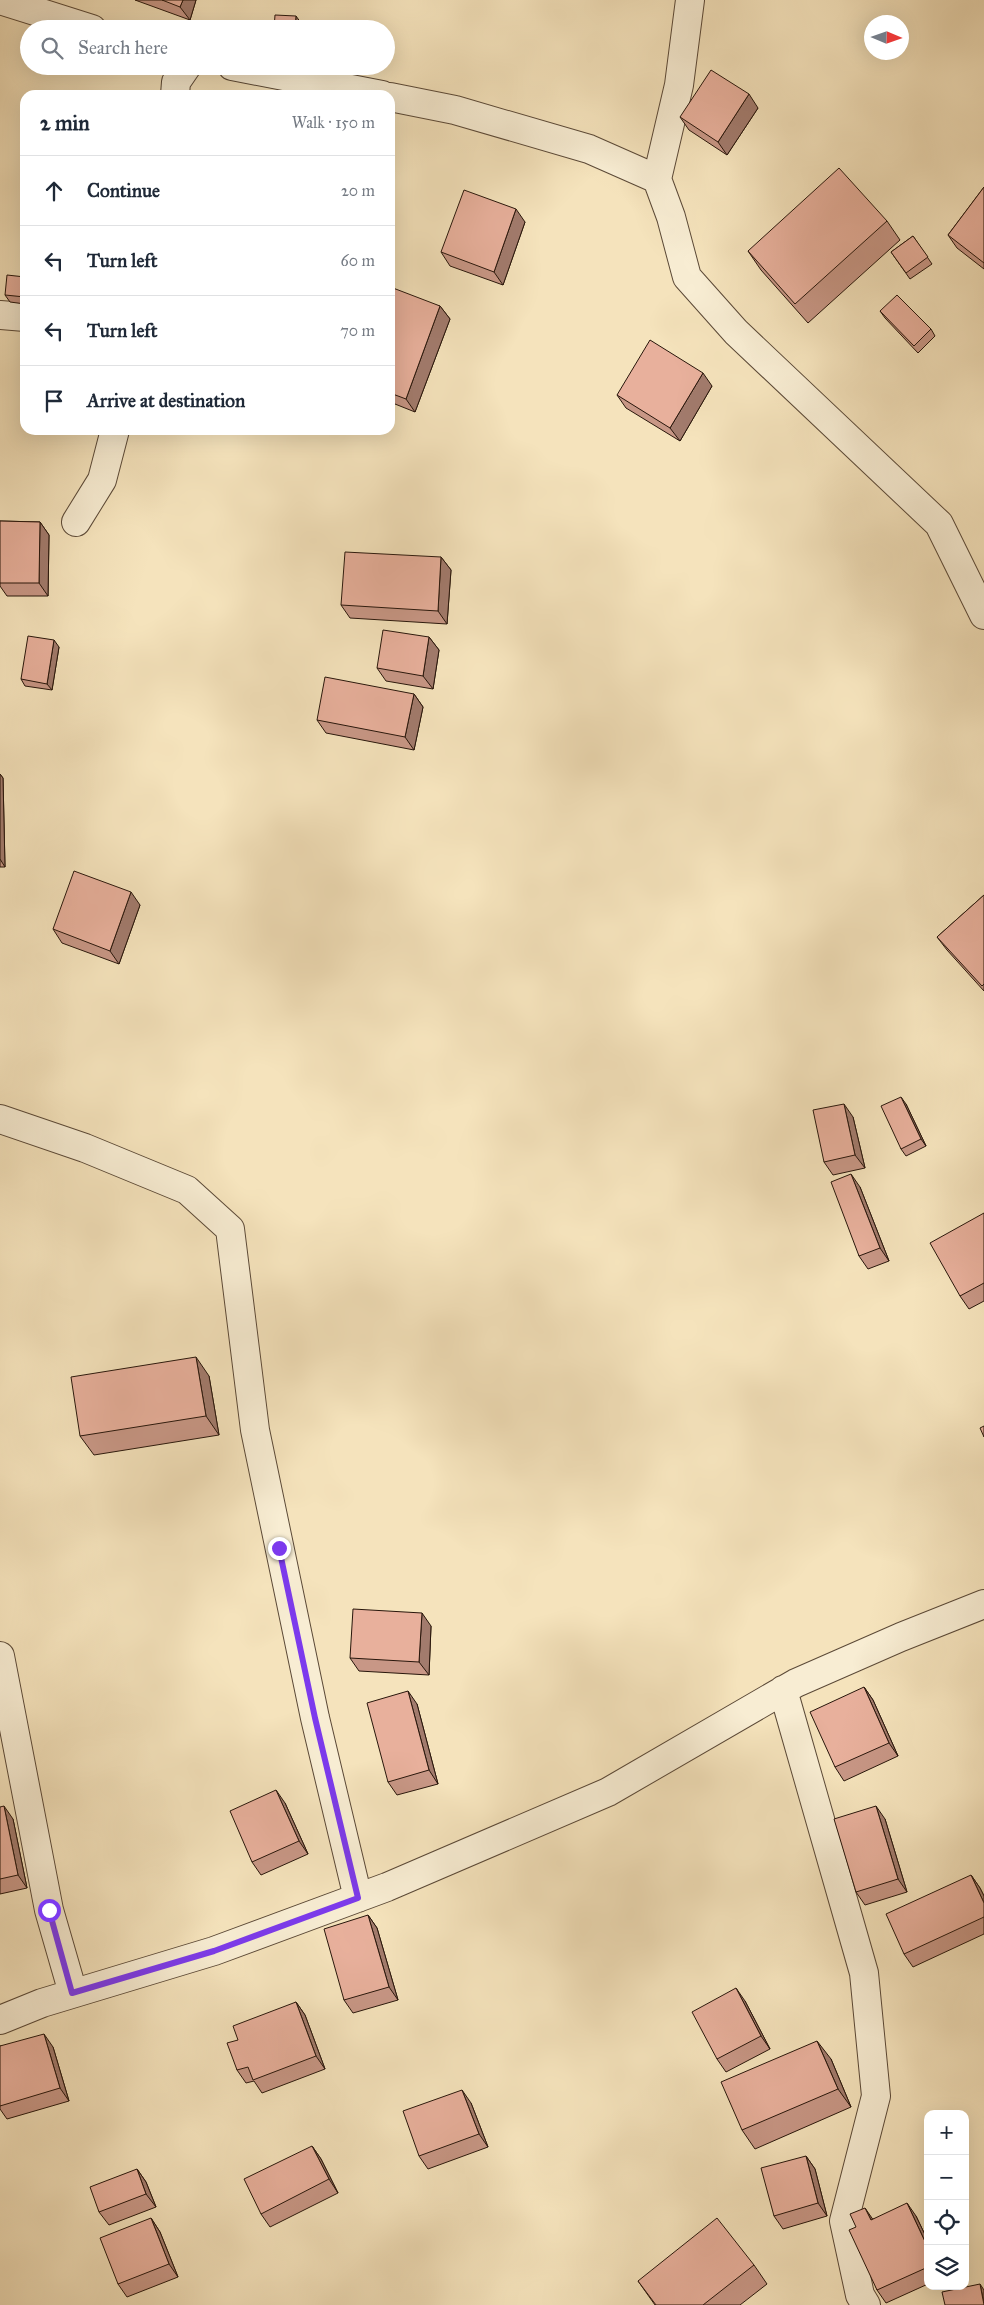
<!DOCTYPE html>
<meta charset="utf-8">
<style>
body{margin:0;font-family:"IM FELL Great Primer",serif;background:#f2f2f3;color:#1f2937}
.controls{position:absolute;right:15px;bottom:15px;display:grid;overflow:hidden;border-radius:10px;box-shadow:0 5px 20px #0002}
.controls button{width:45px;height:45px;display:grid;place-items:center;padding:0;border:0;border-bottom:1px solid #e0e1e3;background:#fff;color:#1f2937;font:25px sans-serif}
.compass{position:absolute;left:864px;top:15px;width:45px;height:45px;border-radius:50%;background:#fff;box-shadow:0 5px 20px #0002;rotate:92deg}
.stop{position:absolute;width:15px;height:15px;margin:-11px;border:4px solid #7c3aed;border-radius:50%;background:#fff}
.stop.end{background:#7c3aed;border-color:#fff;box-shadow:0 1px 5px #0008}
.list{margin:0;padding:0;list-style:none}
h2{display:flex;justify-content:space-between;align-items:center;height:65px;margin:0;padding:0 20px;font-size:21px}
h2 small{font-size:16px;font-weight:400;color:#747a83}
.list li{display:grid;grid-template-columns:32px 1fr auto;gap:15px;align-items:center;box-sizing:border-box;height:70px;padding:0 20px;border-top:1px solid #e0e1e3}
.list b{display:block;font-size:19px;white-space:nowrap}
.list em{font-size:16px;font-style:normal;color:#747a83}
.icon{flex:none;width:28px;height:28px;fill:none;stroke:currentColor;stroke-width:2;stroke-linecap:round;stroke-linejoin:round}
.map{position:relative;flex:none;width:984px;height:2305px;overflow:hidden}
.search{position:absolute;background:#fff;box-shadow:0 5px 20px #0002;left:20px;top:20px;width:375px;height:55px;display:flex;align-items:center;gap:12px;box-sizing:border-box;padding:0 18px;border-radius:28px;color:#747a83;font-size:19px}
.panel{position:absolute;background:#fff;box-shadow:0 5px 20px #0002;left:20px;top:90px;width:375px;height:345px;border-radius:15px}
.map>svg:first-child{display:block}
</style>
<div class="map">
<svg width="984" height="2305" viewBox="0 0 984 2305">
<rect width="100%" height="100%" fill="#f5e3bc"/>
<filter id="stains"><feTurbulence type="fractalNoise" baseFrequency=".004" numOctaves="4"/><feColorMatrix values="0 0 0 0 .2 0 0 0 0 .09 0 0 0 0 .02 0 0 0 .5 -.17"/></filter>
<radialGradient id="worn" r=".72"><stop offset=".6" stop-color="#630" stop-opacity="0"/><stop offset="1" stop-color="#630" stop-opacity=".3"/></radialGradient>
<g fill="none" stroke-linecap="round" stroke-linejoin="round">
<defs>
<path id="minor" d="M0 0 92 29
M690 0 679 85 657 179 671 217 687 277 736 332 939 524 984 615
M232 66 382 95
M175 95 176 82 187 66
M390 97 455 110 589 149 657 179
M0 315 25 317
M76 522 102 480 115 430
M0 1119 85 1148 187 1190 230 1229 255 1430 315 1718 358 1898
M0 1656 49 1910 73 1993
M783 1690 864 1973 876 2096 844 2221 860 2295 866 2305
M0 2020 42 2003 214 1951 387 1887 608 1792 796 1683 901 1637 984 1604"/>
</defs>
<use href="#minor" stroke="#5b4937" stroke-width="30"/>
<use href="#minor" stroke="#f8edd3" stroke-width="28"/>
</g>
<path fill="#c89786" stroke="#28160b" d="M135 0H196L190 20Z
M758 108 727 155 689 130 680 117Z
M984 187V269L957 248 948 235Z
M887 221 900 240 808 323 761 270 748 251Z
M525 222 503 285 450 266 441 252Z
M913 236 932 264 910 279 891 252Z
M25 277V304L10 302 5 295Z
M390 296 440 306 450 319 415 412 390 402Z
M880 311 931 329 935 336 918 353 885 318Z
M712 386 680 441 626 408 617 395Z
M0 521 40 522 49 535 48 596H7L0 586Z
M441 557 451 570 447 624 350 618 341 605Z
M429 637 439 650 433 689 386 681 377 668Z
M59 647 52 690 25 686 21 679Z
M414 694 423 707 414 750 326 733 317 720Z
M0 774 3 778 5 867H0Z
M984 895V991L947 950 937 937Z
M140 905 119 964 62 943 53 929Z
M906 1104 926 1146 906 1156 901 1149Z
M853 1117 865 1168 833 1175 824 1162Z
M860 1187 889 1261 868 1269 859 1256Z
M984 1213V1301L969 1309 960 1296Z
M209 1376 219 1435 94 1455 80 1436Z
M431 1626 429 1675 359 1671 350 1658Z
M864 1687 873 1700 898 1756 844 1781 835 1767Z
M417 1704 438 1784 397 1795 388 1782Z
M285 1803 308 1854 261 1875 252 1862Z
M0 1807 13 1819 27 1888 0 1894Z
M885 1819 907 1892 865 1905 856 1892Z
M971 1875 980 1888 984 1896V1934L913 1967 904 1954Z
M368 1915 377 1928 398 2000 353 2013 344 2000Z
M745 2001 770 2049 726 2072 717 2059Z
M296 2002 305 2015 325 2069 262 2093 254 2081 246 2083 237 2070 238 2040Z
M0 2046 53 2047 69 2101 7 2119 0 2109Z
M831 2059 851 2107 755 2149 742 2130Z
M471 2103 488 2147 428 2169 419 2156Z
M312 2146 321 2159 338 2193 270 2227 261 2214Z
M806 2156 815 2169 827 2216 783 2229 774 2216Z
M137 2169 146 2182 156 2207 109 2225 99 2212Z
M916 2216 928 2241V2284L886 2303 877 2290 856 2227 873 2219Z
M151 2218 160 2232 178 2277 127 2297 118 2284Z
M754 2265 767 2284 740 2305H655L638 2281Z"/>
<path fill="#a27b6d" stroke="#28160b" d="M183 0H196L190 20 180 7Z
M296 16 301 23 300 29H295Z
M749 94 758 108 727 155 718 142Z
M516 209 525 222 503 285 494 272Z
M440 306 450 319 415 412 406 399Z
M703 373 712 386 680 441 670 428Z
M40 522 49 535 48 596 39 583Z
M441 557 451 570 447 624 438 611Z
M429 637 439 650 433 689 423 676Z
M54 640 59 647 52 690 47 684Z
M414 694 423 707 414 750 405 737Z
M0 774 3 778 5 867 0 859Z
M131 892 140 905 119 964 110 951Z
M901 1097 906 1104 926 1146 921 1139Z
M844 1104 853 1117 865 1168 855 1155Z
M851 1174 860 1187 889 1261 880 1248Z
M196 1357 209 1376 219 1435 206 1416Z
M422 1613 431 1626 429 1675 419 1662Z
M864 1687 873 1700 898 1756 889 1743Z
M408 1691 417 1704 438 1784 429 1770Z
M276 1790 285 1803 308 1854 299 1841Z
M4 1806 13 1819 27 1888 18 1875Z
M876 1806 885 1819 907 1892 898 1879Z
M971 1875 980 1888 984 1896V1903Z
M368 1915 377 1928 398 2000 389 1987Z
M736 1988 745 2001 770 2049 761 2036Z
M296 2002 305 2015 325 2069 316 2056Z
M44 2034 53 2047 69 2101 60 2088Z
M817 2041 831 2059 851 2107 838 2089Z
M462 2090 471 2103 488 2147 479 2134Z
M312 2146 321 2159 338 2193 329 2179Z
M806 2156 815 2169 827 2216 818 2203Z
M137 2169 146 2182 156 2207 146 2194Z
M907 2203 916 2216 928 2241V2248Z
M865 2208 874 2221 871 2220Z
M151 2218 160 2232 178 2277 169 2264Z
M980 2284 984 2290V2303Z"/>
<path fill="#e8b09c" stroke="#28160b" d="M162 0H183L180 7Z
M275 15 296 16 295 29H274Z
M711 70 749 94 718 142 680 117Z
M839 168 887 221 795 304 748 251Z
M984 187V263L948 235Z
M464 190 516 209 494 272 441 252Z
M913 236 928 257 906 273 891 252Z
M7 275 25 277V297L5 295Z
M393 288 440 306 406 399 390 393V296Z
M897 295 931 329 914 346 880 311Z
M650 340 703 373 670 428 617 395Z
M0 521 40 522 39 583H0Z
M345 552 441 557 438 611 341 605Z
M383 630 429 637 423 676 377 668Z
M28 636 54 640 47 684 21 679Z
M325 677 414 694 405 737 317 720Z
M74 871 131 892 110 951 53 929Z
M984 895V984L982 986 937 937Z
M901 1097 921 1139 901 1149 881 1106Z
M844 1104 855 1155 824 1162 813 1110Z
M851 1174 880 1248 859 1256 831 1182Z
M984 1213V1283L960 1296 930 1243Z
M196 1357 206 1416 80 1436 71 1377Z
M984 1426V1437L980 1428Z
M353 1609 422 1613 419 1662 350 1658Z
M864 1687 889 1743 835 1767 810 1712Z
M408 1691 429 1770 388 1782 367 1703Z
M276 1790 299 1841 252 1862 230 1811Z
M4 1806 18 1875 0 1879V1807Z
M876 1806 898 1879 856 1892 834 1819Z
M971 1875 984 1903V1917L904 1954 886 1914Z
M368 1915 389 1987 344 2000 324 1929Z
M736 1988 761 2036 717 2059 692 2012Z
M296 2002 316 2056 253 2080 248 2067 237 2070 227 2043 238 2040 233 2026Z
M44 2034 60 2088 0 2106V2046Z
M817 2041 838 2089 742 2130 721 2082Z
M462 2090 479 2134 419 2156 403 2111Z
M312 2146 329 2179 261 2214 244 2179Z
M806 2156 818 2203 774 2216 761 2168Z
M137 2169 146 2194 99 2212 90 2187Z
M907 2203 928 2248V2267L877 2290 849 2230 856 2227 850 2214 865 2208 871 2220Z
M151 2218 169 2264 118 2284 100 2238Z
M717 2218 754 2265 703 2305H656L638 2281Z
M980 2284 984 2305H945L942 2292Z"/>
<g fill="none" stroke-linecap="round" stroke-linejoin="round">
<path stroke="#7c3aed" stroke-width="6" d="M49 1910 72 1993 214 1951 358 1898 315 1718 279 1548"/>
</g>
<rect width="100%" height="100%" filter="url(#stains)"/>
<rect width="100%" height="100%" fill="url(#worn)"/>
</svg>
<div class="controls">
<button>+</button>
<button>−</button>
<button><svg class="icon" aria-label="locate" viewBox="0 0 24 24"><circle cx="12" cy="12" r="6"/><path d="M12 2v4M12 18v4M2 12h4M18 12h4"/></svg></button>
<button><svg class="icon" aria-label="layers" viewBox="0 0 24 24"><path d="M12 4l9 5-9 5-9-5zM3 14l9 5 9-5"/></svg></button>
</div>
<svg class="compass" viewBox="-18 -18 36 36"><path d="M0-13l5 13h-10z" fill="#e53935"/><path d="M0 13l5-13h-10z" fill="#747a83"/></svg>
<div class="stop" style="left:49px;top:1910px"></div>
<div class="stop end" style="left:279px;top:1548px"></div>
<div class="search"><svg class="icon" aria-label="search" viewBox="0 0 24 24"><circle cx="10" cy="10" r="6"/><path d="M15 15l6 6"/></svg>Search here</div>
<section class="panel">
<h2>2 min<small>Walk · 150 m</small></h2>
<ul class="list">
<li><svg class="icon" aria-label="ahead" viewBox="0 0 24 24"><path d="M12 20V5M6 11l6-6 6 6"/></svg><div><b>Continue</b></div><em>20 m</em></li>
<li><svg class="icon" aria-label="left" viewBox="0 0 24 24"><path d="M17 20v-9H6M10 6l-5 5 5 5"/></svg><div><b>Turn left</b></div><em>60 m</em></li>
<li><svg class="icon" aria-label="left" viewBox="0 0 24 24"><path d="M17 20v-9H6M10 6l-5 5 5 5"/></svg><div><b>Turn left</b></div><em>70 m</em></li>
<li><svg class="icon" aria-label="arrive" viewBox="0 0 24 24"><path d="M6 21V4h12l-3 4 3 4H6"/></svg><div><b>Arrive at destination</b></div></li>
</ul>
</section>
</div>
